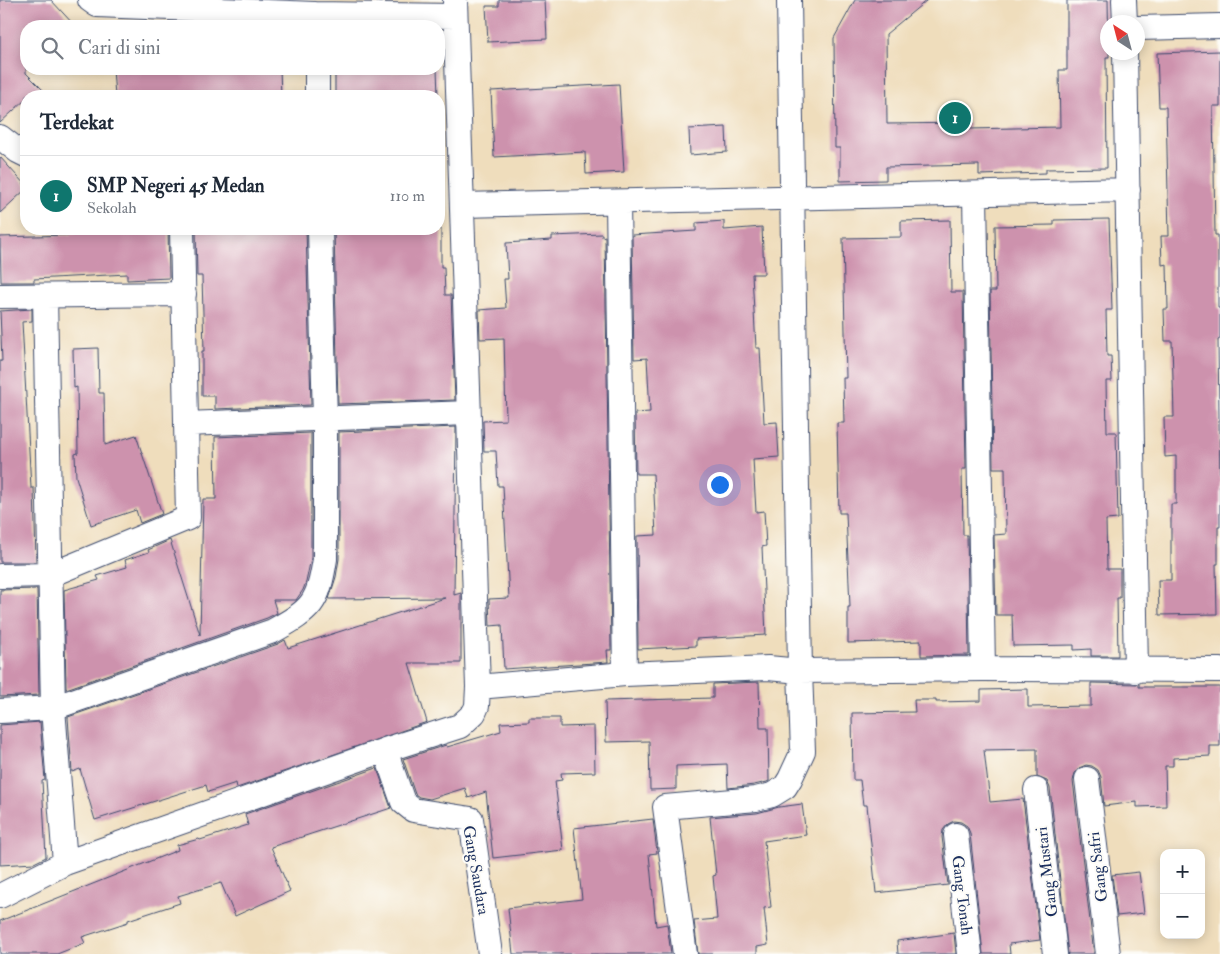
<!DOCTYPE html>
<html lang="id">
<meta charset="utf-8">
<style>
body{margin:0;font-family:"IM FELL Double Pica",serif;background:#f6f6f7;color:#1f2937}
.controls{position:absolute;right:15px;bottom:15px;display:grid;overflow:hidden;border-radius:10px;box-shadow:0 2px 12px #0003}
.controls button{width:45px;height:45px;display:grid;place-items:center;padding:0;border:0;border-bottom:1px solid #e0e1e3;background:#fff;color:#1f2937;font:25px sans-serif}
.compass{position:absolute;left:1100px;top:15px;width:45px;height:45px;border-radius:50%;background:#fff;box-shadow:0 2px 12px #0003;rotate:324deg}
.you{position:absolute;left:719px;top:484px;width:18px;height:18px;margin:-12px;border:4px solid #fff;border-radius:50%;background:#1a73e8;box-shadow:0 0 0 8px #1a73e833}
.badge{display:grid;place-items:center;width:32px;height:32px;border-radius:50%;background:#0f766e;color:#fff;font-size:16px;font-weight:700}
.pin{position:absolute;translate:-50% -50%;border:2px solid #fff;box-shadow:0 1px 5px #0006}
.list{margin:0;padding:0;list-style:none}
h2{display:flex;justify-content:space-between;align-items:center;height:65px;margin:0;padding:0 20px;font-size:21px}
h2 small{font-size:16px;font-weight:400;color:#747a83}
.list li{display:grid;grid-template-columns:32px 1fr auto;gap:15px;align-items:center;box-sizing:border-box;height:80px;padding:0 20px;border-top:1px solid #e0e1e3}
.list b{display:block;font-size:19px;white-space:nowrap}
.list p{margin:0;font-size:16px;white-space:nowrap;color:#747a83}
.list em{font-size:16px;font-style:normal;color:#747a83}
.icon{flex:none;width:28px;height:28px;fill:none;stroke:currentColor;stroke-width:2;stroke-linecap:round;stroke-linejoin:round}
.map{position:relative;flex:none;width:1220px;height:954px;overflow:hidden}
.search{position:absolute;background:#fff;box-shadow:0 2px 12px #0003;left:20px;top:20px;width:425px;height:55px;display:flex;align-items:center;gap:12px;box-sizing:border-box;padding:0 18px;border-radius:20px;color:#747a83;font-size:19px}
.panel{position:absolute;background:#fff;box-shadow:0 2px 12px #0003;left:20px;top:90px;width:425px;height:145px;border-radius:20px}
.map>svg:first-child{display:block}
</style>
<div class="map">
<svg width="1220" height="954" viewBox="0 0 1220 954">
<rect width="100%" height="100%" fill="#fdfcf7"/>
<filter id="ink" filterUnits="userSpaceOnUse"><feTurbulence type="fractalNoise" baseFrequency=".02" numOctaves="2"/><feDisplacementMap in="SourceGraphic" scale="10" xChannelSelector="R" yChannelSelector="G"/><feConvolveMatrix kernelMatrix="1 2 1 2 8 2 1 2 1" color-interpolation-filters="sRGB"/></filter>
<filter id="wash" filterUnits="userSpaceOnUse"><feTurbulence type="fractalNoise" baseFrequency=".0096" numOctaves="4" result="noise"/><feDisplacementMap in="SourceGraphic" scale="20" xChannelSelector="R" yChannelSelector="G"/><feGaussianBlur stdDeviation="1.12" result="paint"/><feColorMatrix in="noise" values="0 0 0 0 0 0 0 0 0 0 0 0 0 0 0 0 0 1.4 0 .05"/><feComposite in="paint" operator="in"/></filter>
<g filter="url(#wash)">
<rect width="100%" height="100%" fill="#efddbc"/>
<g id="blocks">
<path fill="#cd92ad" d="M0 0H51L75 26H26V73L49 96H26V99L0 123Z
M499 0H545L547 39 488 42 486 6H499Z
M855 0H927L886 34 887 124 969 123V129L1060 127 1059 70H1067V0H1108L1109 57H1106L1107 168 1046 169V173L979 175V165L886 167V180L840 181V148H835L834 38Z
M1220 51V106H1213L1215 235H1218V308H1220V339L1218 340 1220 491V527H1218V564H1216L1217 614 1159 615 1158 580H1171V504H1176V456L1165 457 1164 417H1174L1172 341H1165L1164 309H1168L1167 264 1162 265 1161 236H1169L1166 107H1159L1157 53Z
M113 69H280L281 96H115Z
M400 69H437L438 96H335V73L400 72Z
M619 84 624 172 586 174 585 152 494 157 491 91Z
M726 127 727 152 690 155 689 129Z
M0 157 26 186V189L0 213Z
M1109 219 1112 310H1106L1107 356H1111L1112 381H1106L1107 432H1116L1118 519 1106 520 1107 569H1120V598H1117L1118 656H1091V649L1074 650V645L1013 646 1012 615H996L994 535 1006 534 1005 468H993L990 291H996L995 226 1054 225V220Z
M950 220 951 292H963L966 469H962L963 535H967L969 655 921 656V641L848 643V607H850L846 513H839L837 423H844L843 378H846L843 238 901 237V221Z
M724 221V230L762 227 764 274H752L756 348H760L764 423 777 422 779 457 753 459 756 512 764 511 766 546 762 547 766 635 696 639V646L638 649 637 536 656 535 653 474H636L635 413 650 412 647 358 634 359 632 235 696 231V223Z
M135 229H168L169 278 127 280V274L34 279V282H1L0 237 70 235V233Z
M196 229H306L311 405 215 409V396H202V351H204L202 276H197Z
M334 229H383V231L441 229V267H444L445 295H451L455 400 338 404Z
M602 234V237L605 236 611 650H607L608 662 504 669 502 625 490 626 489 599 509 598 503 486H498L496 451H484L483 421 506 420 504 338 480 339 479 310 506 308 504 279H508L506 243 552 240V236Z
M32 309V321L22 322 31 488H34L36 562H0V361H2L0 311Z
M98 348 99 393H104L105 445 136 435 162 514 140 523 136 510 91 525 76 477 75 454 78 453 77 387 74 388 73 349Z
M456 427 454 595 461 593V663H409L427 722 237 788 236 783 208 792 206 785 95 820 80 769 72 772 68 717 278 644 285 640 288 648 445 598 329 599 336 577 339 559V432Z
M311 433V558L306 582 303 590 296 600H273L277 613 267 618 66 689 64 590 99 580 97 576 127 567 125 560 149 552 148 550 170 540 200 635 203 499H216L215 437Z
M37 589 39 695 0 697V590Z
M759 682 760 728H768L769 781 767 782 754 785 728 788 727 764 676 766V789L650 790 649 741 606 742 605 701 713 698V684Z
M1091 683 1139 684V687H1220V746H1210V756L1173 758V766H1165L1166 806 1137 807V802L1104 806 1101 777 1098 770 1092 766 1086 765 1079 768 1075 773 1073 781 1094 954H1068L1050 788 1047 781 1037 777V749L984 750 990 802 1023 799 1040 940 1009 944 1010 954H983L970 833 967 826 961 822 954 821 948 824 943 830 942 837 948 885 876 893 867 805H863L860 780H853L852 713 915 712 914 700H936V702L981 701V690L1028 689V707L1091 706Z
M529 718H560V727L594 726 595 772 561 773 562 780 555 781 563 850 493 858 486 792 468 798 465 788 430 799 419 797 415 794 403 759 446 745 447 747 501 731 500 723 529 722Z
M40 722 45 780 42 781 46 857 34 863 0 865V725Z
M377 768 391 808 271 847 290 891 235 916 221 883 178 896 180 903 128 920V922L82 937 85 943 57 954H0V921L178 850 177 845 199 839 200 840 248 825 245 814Z
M802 804 806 835 764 841 771 907 764 908 768 945 757 947V954H698L694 921 717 919 713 876 716 875 710 817 757 813 779 807Z
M653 819 657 853 649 854 656 926 667 924 671 954H513L508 908 582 899 574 828Z
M1139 872 1144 913 1117 916 1112 875Z
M954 933 956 954H898L897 941Z"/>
</g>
</g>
<g filter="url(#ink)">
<use href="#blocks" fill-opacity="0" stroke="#3b496c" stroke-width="1"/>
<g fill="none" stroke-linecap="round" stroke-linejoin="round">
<defs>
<path id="minor" d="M90 0 97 5 315 14 455 16
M1124 0 1125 22
M1138 28 1220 26
M1125 52 1136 671
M317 69V96
M0 137 18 151 26 155
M975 194 983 669
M618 202 625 674
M462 205 1128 190
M0 296 184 294
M45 296 53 708 65 863
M186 424 468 413
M0 576 50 575 188 518 182 229
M478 687 625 674 768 668 800 671 983 669 1220 670
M0 711 53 708 273 631C312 609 318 604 325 559V419L320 229
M385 750 403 802 413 810 471 819 490 954
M1087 779 1108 954
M1036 790 1055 954
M956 835 970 954
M0 896 65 863 385 750 460 726 474 713 477 706 478 687 455 0
M685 954 665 807 756 799 772 795 785 787 790 779 803 751 800 671 789 0"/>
</defs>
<use href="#minor" stroke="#3b496c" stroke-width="26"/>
<use href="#minor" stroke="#fff" stroke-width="24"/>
</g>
</g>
<g text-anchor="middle" stroke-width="4" stroke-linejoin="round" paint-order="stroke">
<g font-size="16" fill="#1b2f5e" stroke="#fdfcf7">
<text transform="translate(1097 867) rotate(-97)" y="6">Gang Safri</text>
<text transform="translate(477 870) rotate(80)" y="6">Gang Saudara</text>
<text transform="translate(1046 872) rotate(-97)" y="6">Gang Mustari</text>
<text transform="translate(963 895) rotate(83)" y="6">Gang Tonah</text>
</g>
</g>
</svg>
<div class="controls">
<button>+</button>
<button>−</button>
</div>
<svg class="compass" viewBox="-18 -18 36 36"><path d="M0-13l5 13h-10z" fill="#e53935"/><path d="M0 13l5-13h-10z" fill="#747a83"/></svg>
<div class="you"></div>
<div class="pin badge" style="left:955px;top:118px">1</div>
<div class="search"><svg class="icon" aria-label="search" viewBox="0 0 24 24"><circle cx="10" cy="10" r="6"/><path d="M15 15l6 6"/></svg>Cari di sini</div>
<section class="panel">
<h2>Terdekat<small></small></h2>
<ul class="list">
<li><span class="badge">1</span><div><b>SMP Negeri 45 Medan</b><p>Sekolah</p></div><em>110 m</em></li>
</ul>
</section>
</div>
